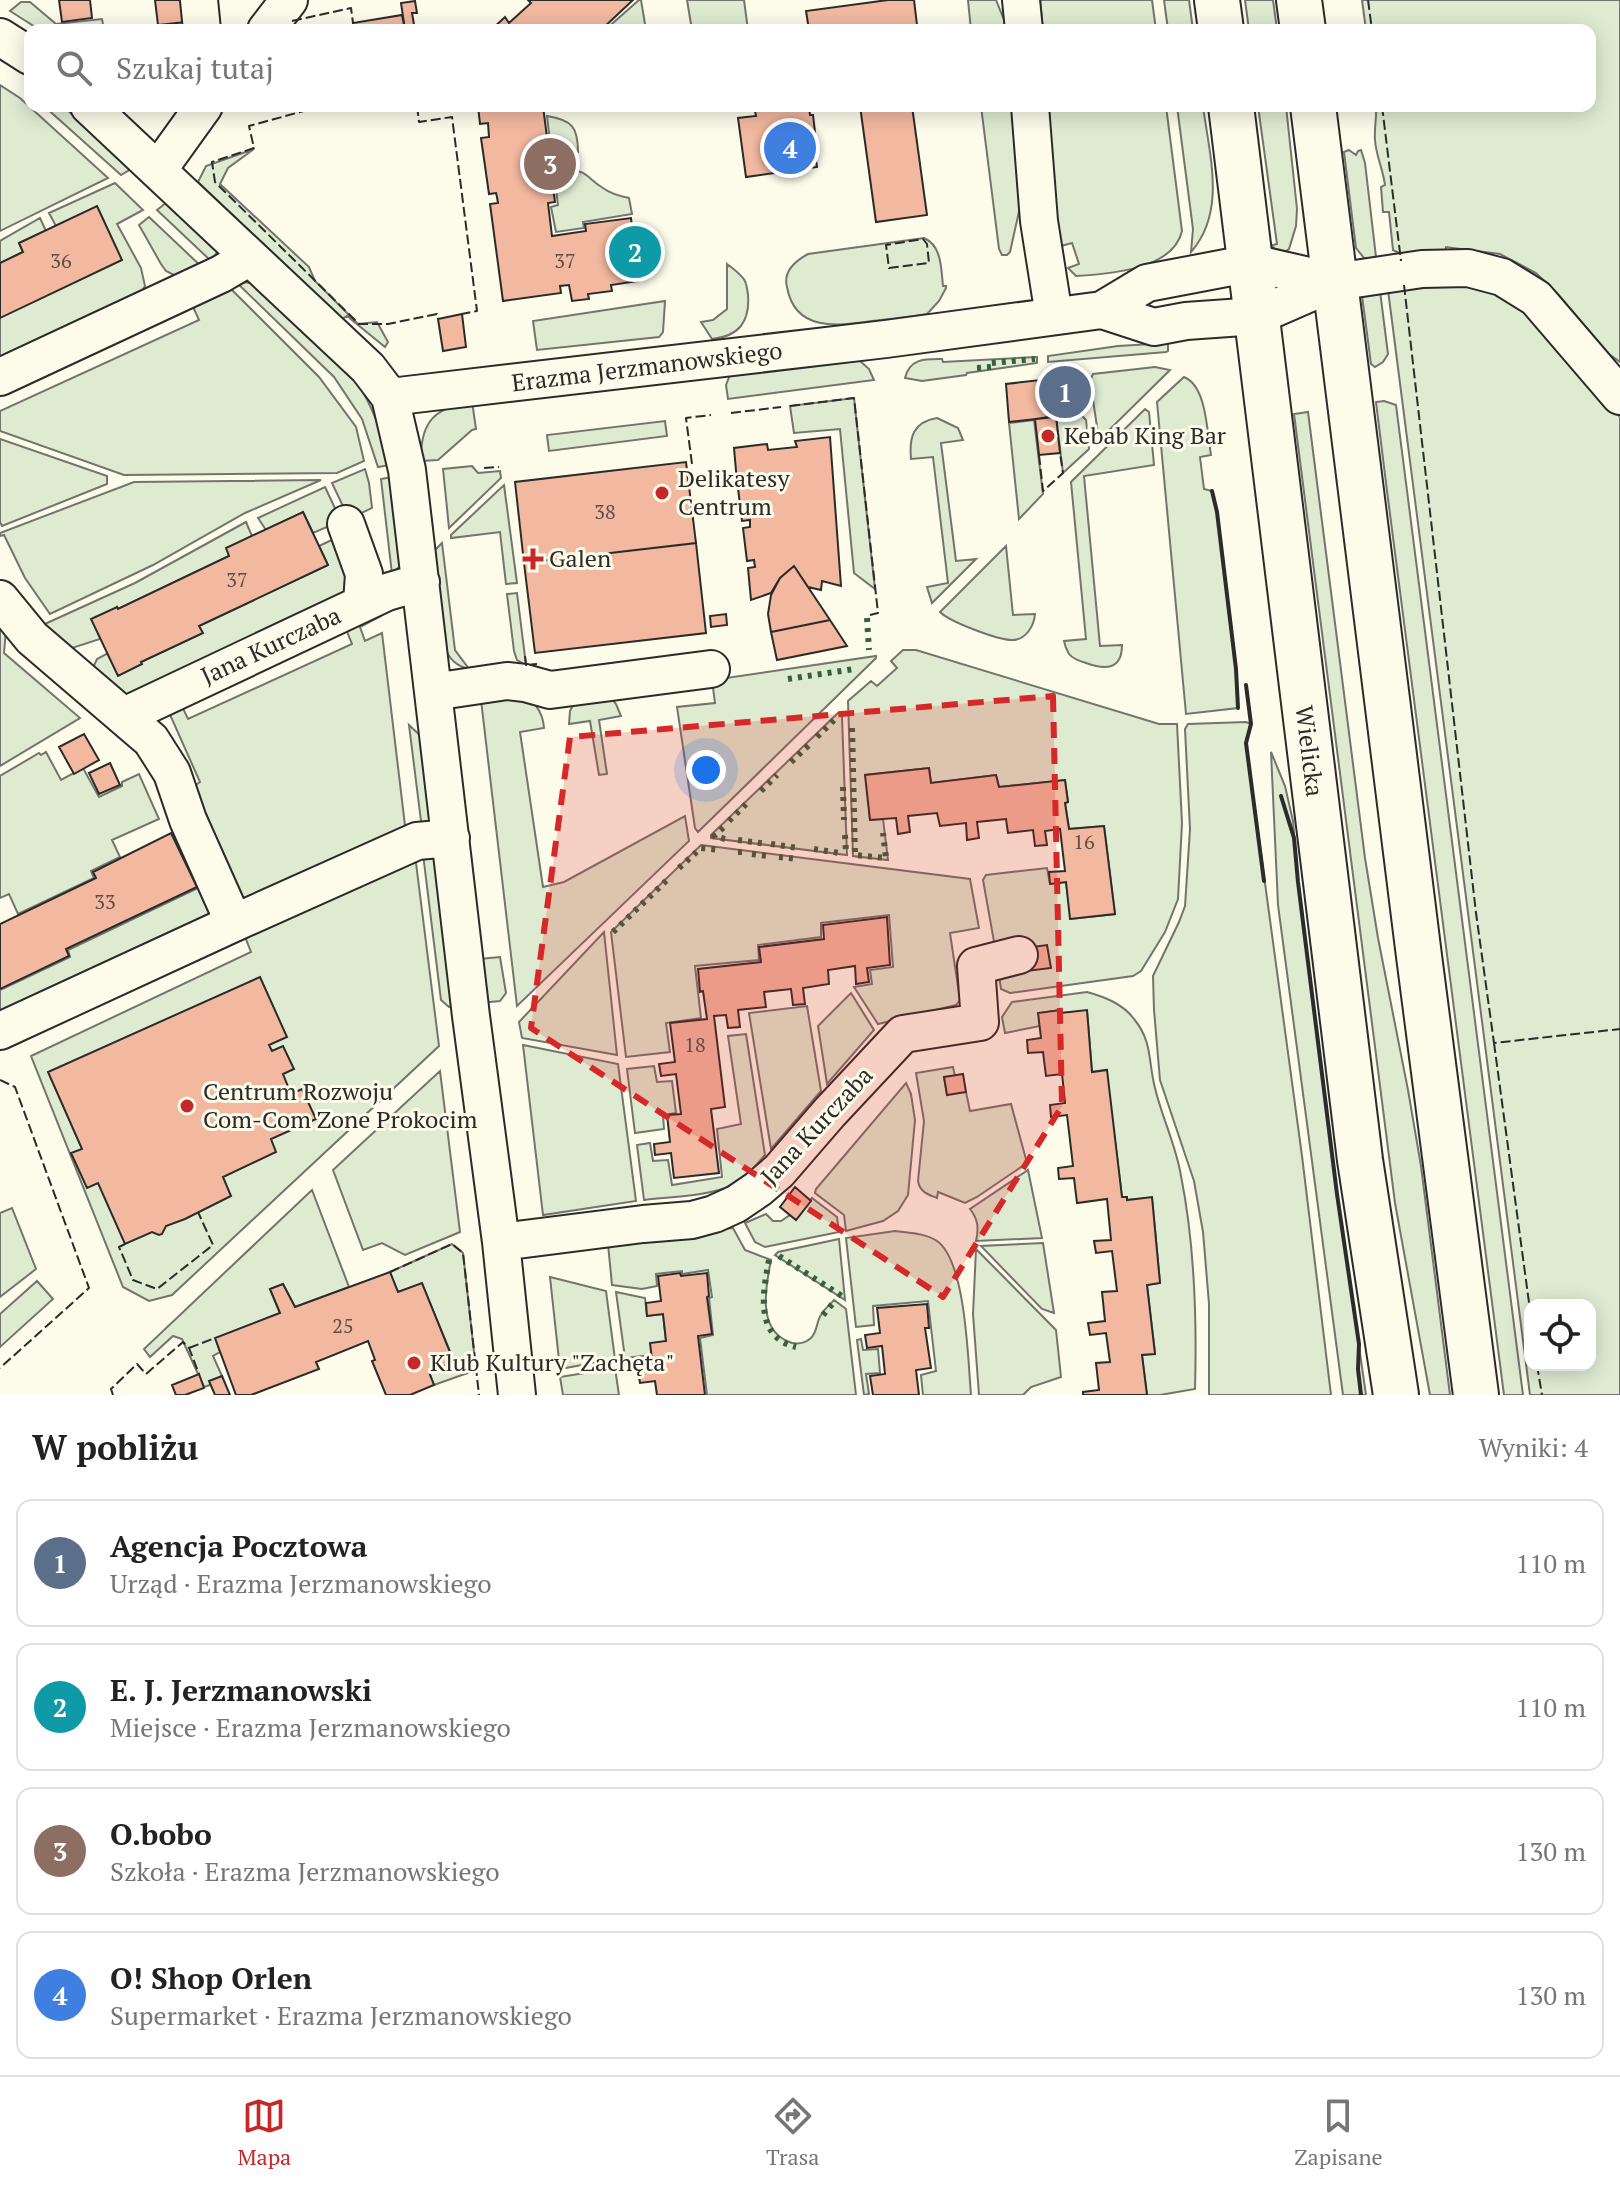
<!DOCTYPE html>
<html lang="pl">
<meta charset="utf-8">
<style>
body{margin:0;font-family:"PT Serif",serif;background:#f2f2f2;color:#222}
.controls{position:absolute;right:24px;bottom:24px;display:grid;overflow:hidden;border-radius:16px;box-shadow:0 4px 20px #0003}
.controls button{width:72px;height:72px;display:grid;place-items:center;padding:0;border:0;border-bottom:2px solid #e0e0e0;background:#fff;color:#222;font:40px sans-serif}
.you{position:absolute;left:706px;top:770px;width:28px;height:28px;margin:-20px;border:6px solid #fff;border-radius:50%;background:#1a73e8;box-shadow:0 0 0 12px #1a73e833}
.badge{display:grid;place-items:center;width:52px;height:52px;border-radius:50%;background:#c62828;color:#fff;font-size:26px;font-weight:700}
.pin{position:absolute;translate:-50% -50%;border:4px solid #fff;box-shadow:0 2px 8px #0006}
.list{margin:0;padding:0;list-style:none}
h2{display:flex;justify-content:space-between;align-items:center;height:104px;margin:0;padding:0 32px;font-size:34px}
h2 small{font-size:26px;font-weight:400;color:#767676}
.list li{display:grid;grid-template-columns:52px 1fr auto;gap:24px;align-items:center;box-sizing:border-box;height:128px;margin:0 16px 16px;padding:0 16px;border:2px solid #e0e0e0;border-radius:16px}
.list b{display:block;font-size:30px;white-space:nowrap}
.list p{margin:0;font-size:26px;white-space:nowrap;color:#767676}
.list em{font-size:26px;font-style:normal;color:#767676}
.icon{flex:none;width:44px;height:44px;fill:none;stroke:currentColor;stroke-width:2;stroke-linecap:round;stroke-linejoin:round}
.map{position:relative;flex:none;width:1620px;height:1395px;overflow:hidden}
.search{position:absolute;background:#fff;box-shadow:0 4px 20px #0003;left:24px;right:24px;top:24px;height:88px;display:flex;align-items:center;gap:20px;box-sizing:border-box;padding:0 28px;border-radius:16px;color:#767676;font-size:30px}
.sheet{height:680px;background:#fff}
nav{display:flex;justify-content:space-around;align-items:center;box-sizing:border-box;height:112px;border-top:2px solid #e0e0e0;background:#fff;font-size:22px;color:#767676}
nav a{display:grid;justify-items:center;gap:4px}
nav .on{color:#c62828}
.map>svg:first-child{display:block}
</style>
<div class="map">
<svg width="1620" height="1395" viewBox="0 0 1620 1395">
<rect width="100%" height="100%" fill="#fdfbea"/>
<path fill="#deebd1" stroke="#74746e" stroke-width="2" fill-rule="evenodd" d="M639 0H641L646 30H605Z
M687 0H744L748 30H692Z
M968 0H996L1008 30H971Z
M1040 0H1152L1156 30H1043Z
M1164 0H1189L1193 30H1168Z
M1245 0H1273L1277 30H1249Z
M1362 0H1620V362L1609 354 1557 293 1536 273 1500 254 1446 247 1440 282 1478 283 1505 292 1548 336 1620 417V1395H1530L1388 290 1401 254 1393 250 1389 212H1383L1381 187 1385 185C1383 169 1376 156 1375 140 1374 128 1377 117 1376 106H1590V30H1366ZM1530 1305H1590V1365H1530Z
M21 2H30L56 24 102 19 104 30H40L10 11Z
M0 85 20 98 108 178 0 231Z
M44 106H63L131 169 121 175Z
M981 106H1015L1020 207 1010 252 1007 255H1002L999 249Z
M1042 106H1166L1182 231C1173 270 1109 274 1076 276L1068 268 1079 264 1072 243 1061 246 1052 217Z
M1177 106H1203C1209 154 1227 211 1191 252L1193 229Z
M1258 106H1286L1297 209 1296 226 1289 249 1283 253 1274 250 1273 245 1277 244Z
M547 116C572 120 578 127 578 152L558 154 557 150H551Z
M254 149 228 168 220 184 309 267 315 281 358 324 377 322 388 342 385 347 347 316 342 319 198 182 206 166Z
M1349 150 1356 155 1358 151 1361 150 1365 163 1376 257 1374 259 1364 258 1356 248 1344 152Z
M568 170C587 170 588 179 603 188 611 194 619 196 629 198L632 214 583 222 584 228 556 232 551 207 558 205 555 181 568 180Z
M115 183 143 210 117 224 141 268 145 286 139 296 0 364V318L56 226 49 213Z
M167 202 218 251 211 261 157 210Z
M149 217 205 270 182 279 166 271 161 264 139 225Z
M40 218 46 231 19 243 23 252 0 263V241Z
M924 238C942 246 941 268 943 286H946V288L939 301 927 314C909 317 890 319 872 321 837 326 795 332 787 287 783 272 795 261 808 254Z
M727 264C732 268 738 272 742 277 747 281 747 289 748 295 750 322 739 336 712 339L701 322 713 320 727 309Z
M236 282 255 283 354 378C374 407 381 432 390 465L378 467 362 419 334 377Z
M226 284 319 377 356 427 364 461 337 473 124 475 0 431V411L199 320 190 300Z
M1380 291 1388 354 1383 362 1375 367 1371 364 1362 296Z
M665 301 663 332 659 337 537 350 533 321Z
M1168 343V351L1166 352 1048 362V356L1118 346Z
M1037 357V363L967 373 966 375 922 381 905 378C910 358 925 359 942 359L943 362Z
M859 360 869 369 874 380 728 399 726 385 732 370Z
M1155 367 1170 370 1099 440 1090 380 1093 374Z
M1184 377C1207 386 1207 433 1211 455L1200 457 1204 489 1212 491 1217 512 1236 669 1238 708 1186 714 1157 402Z
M854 398 875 589 854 573 840 429 794 433 790 406Z
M472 401 476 429 472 430 438 460 421 461C420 421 435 408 472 401Z
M1384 401 1396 405 1523 1395H1504L1387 491 1376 402Z
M1145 409 1149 412 1154 465 1084 476 1100 646 1122 645C1122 670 1105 670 1086 663 1079 661 1073 659 1069 654 1066 649 1065 646 1064 641L1086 639 1071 482Z
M1308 412 1365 858 1378 938 1408 1090 1421 1166 1450 1395H1430L1395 1203 1294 414Z
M1080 414 1086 420 1089 449 1063 473 1056 416Z
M937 418 958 428 963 440 941 443 956 561 976 559 932 603 927 587 948 583 933 457 911 459C909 437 913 422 937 418Z
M1034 420 1043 494 1019 519 1009 423Z
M665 421 667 436 549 451 547 435Z
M0 439 107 476V484L2 526 0 522Z
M472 466 478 473 500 471 501 478 449 528 443 469Z
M365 469 369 483 372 508 349 519 332 483Z
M392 477 402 564 392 574 381 479Z
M321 480 245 513 153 565 50 614 25 578 4 535 0 536V533L134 482Z
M504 485 517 583 506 584 500 532 451 538V535Z
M325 487 341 521 313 533 303 512 266 530 258 518Z
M246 522 252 536 229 556 118 609 117 607 100 639 66 650 36 628 135 583Z
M336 538 353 590 134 695 118 693 91 672 97 659 108 653 119 675 141 664V662L202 633 199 626 328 565 319 546Z
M442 543 455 650 469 669C456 666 449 659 444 646L432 553Z
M1006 546 1013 615 1035 614C1034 626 1026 640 1012 640 998 640 950 622 940 612Z
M517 593 526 665 517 660 514 651 507 594Z
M380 608 381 616 360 627 365 641 382 633 406 834 239 909 190 789 200 782 167 708 180 702 188 719 352 644 344 624Z
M0 628 6 630 4 653 80 718 0 766Z
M903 650H916L1159 724H1177L1182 823 1178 899 1165 932 1141 971 1133 976 1010 993 1001 989 998 969 1050 968 996 953 983 880 986 875 1047 868 1050 884 1066 882 1071 919 1115 914 1104 826 1069 829 1065 803 1068 802 1065 780 999 787 996 775 931 783 929 768 866 775 870 820 883 819 888 860 853 856 848 701 871 681 877 686 897 668 891 661Z
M876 656V658L698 832 695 828 677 707 715 703 712 680Z
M529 698C538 707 543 715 544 728L520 732 543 887 564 882 685 816 689 841 517 1006 481 700Z
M611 698 616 704 621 716 599 720 607 774 599 775 590 721 569 724 570 711 574 703Z
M838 713 841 714 842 717 847 855 711 838V835Z
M1246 722 1251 724 1246 743 1302 1156 1331 1395H1209V1304L1203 1232 1194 1181 1160 1080 1154 1010 1153 976 1179 922 1185 906 1190 829 1185 729 1188 724Z
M409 725 425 740 435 819 422 829Z
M46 752 61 780 83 768 99 797 122 786V782L139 774 159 819 112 840 120 857 91 871 94 878 18 914 9 894 0 898V776L39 753 41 755Z
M1271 752 1285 786 1293 821 1298 882 1337 1194 1366 1395H1343L1278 905Z
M701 845 970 879 979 928 950 933 960 1000 956 1005 878 1024 854 987 872 984 870 970 893 967 889 915 821 923V937L758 945 759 960 695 966 701 1018 666 1023 670 1052 626 1057 611 932Z
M429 853 439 864 456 1004 449 1007 441 1000 423 854Z
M415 855 439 1046 172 1295 149 1301 123 1287 31 1056 251 952 244 934Z
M203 873 214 920 0 1022V990L70 957 68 950 198 888 193 878Z
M604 932 617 1055 522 1038 519 1022Z
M500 957 506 993 500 1001 480 1003 479 959Z
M1087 992C1105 997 1123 1004 1134 1019 1153 1042 1148 1062 1155 1088 1162 1118 1176 1145 1181 1176 1195 1246 1197 1318 1195 1389L1160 1395H1147L1142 1355 1155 1353 1147 1285 1160 1283 1152 1198 1127 1200 1122 1197 1106 1070 1092 1072 1087 1011 1061 1013 1060 1010 1039 1013 1040 1026 1005 1033 1002 1017 1012 1002Z
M851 993 874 1030 827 1084 818 1026Z
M807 1006 821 1091 771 1149 749 1013Z
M746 1034 765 1155C755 1166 746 1178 732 1185 711 1196 669 1197 644 1200L637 1145 650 1143 653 1161 668 1160 672 1185 722 1177 717 1129 741 1124 728 1036Z
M523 1045 618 1064 636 1201 543 1215Z
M654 1066 657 1082 672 1081 676 1113 663 1115 664 1129 635 1133 627 1069Z
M953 1067 955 1076 944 1077 947 1094 966 1092 970 1111 1011 1104 1027 1163 977 1197 965 1203 938 1192 937 1198C927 1194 920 1192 918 1181L924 1121 916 1073Z
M440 1071 460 1232 405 1255 382 1243 363 1250 333 1170Z
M906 1083 911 1094 915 1120 908 1195 898 1211 883 1221 846 1231 844 1215 815 1193 816 1189Z
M1028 1170 1042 1238 976 1241C979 1228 978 1219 970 1209Z
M312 1190 349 1287 295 1307 283 1284 270 1289 280 1313 216 1338 220 1352 213 1356 222 1376 210 1381V1385L204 1387 182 1339 173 1336 150 1357 144 1349Z
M812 1198 837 1217 839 1232 765 1247 755 1242 745 1223 766 1214 773 1221H781L790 1215 796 1219Z
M12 1208 36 1269 0 1297V1213Z
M733 1228 745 1250 771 1260C766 1285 757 1328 787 1341 795 1345 804 1344 811 1338 818 1331 816 1322 821 1315 824 1309 830 1305 834 1300L846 1309 856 1395H707L700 1338 713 1335 709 1298 712 1297 708 1270 682 1274V1271L656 1274 657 1286 642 1289 612 1285 608 1244 642 1237Z
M895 1231C909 1233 925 1233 937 1241 966 1261 968 1361 971 1395H923L921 1375 936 1371 928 1301 873 1306 874 1325 856 1327 846 1238Z
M839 1239 845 1300 775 1255 778 1252Z
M1043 1243 1054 1313 1042 1309 981 1246Z
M452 1244 463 1253 476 1370 434 1385 429 1372 454 1361 422 1284 398 1292 390 1272Z
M976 1249 1056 1330 1061 1377 1031 1387 1023 1395H979L973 1314Z
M550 1277 606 1291 615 1359 560 1369Z
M37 1281 53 1299 0 1347V1314Z
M616 1292 645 1298 647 1316 663 1314 666 1341 652 1355 625 1358Z
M861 1339 863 1350 878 1349 880 1373 866 1374 869 1394 864 1395 857 1340Z
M615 1368 619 1395H563L560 1377Z"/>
<path fill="#f2b8a0" stroke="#2b2b2b" stroke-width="2" d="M59 0H90L92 18 62 22Z
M155 0H184L186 22 158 25Z
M528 0H633L601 30H595L593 28 590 30H491L505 17 509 23 531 3Z
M888 0H914L917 25 878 30H809L806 11Z
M415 1 417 13H412L415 30H405L401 3Z
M402 15 405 30H354L353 23Z
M478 106H543L549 153 556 152 558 172 551 173 555 202 548 203 552 236 586 231 585 224 631 218 638 281 611 285 612 291 588 294 589 299 572 301 569 285 560 286 561 293 503 301 490 204 498 203 497 197 496 193 489 194 481 138 489 137 488 123 480 124Z
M754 106H809L810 115H813L815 132H812L817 167 746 177 738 118 756 116Z
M860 106H912L927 215 876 222Z
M97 206 122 260 0 318V263L23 252 19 243Z
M462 314 466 347 443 351 438 319Z
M1076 376 1078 392 1083 393 1078 394 1080 414 1009 422 1006 384Z
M1056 416 1060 453 1039 455 1035 419Z
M830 437 841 586 822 581 821 590 808 587 794 566 780 578 771 593 751 600 748 568 755 567 754 560 747 561 743 528 750 527V520L742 521 738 488 745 487V481L737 482 734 448 767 444 768 450 797 447 795 441Z
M686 462 696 543 524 563 515 482Z
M303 512 328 565 199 626 203 633 141 662 142 664 118 676 91 619 117 607 118 609 229 556 226 548Z
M696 543 706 633 535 653 524 563Z
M794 566 830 620 771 632 768 614 771 595 780 578Z
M726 614 727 625 711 627 710 616Z
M830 620 847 646 777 660 771 632Z
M84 734 99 760 74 774 59 747Z
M110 763 120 785 99 794 89 773Z
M929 768 931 783 996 775 999 787 1065 780 1068 802 1065 803 1069 829 1104 826 1115 914 1070 919 1066 882 1050 884 1049 872 1065 871 1060 829 1045 831 1047 845 1035 846 1033 830 1008 833 1006 819 977 822 979 838 967 840 966 823 940 826 937 813 908 816 910 832 898 834 896 818 870 820 865 775Z
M171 833 197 887 66 949 69 956 0 989V924L96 878 93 872Z
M887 917 890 965 867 968 869 982 856 984 855 966 828 970 829 984 803 988 805 1004 793 1005 791 989 764 992 766 1007 738 1010 740 1027 728 1028 726 1015 714 1016 725 1107 711 1109 719 1173 674 1178 671 1153 655 1155 654 1144 670 1142 667 1115 681 1114 676 1074 661 1076 659 1064 675 1062 670 1023 707 1019 703 991 700 992 698 969 761 962 759 947 824 939 823 925Z
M1047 945 1051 968 1027 971 1025 948Z
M260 977 287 1037 269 1045 272 1051 283 1046 294 1069 283 1074 291 1094 302 1089 316 1119 271 1139 276 1152 223 1177 231 1196 185 1219 166 1226 162 1234 159 1235 152 1232 125 1244 98 1183 87 1188 71 1153 82 1149 48 1072Z
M1060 1010 1061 1013 1087 1010 1092 1072 1107 1070 1122 1197H1127V1200L1152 1197 1160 1283 1147 1285 1155 1354 1142 1355 1147 1395H1083V1392L1099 1390 1096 1363 1110 1362 1106 1333 1090 1335 1088 1323 1105 1321 1102 1292 1117 1291 1112 1251 1096 1253 1094 1241 1111 1240 1107 1199 1077 1203 1074 1178 1059 1179 1058 1168 1073 1166 1067 1115 1051 1117 1050 1105 1065 1103 1062 1074 1046 1076 1043 1052 1028 1053 1027 1040 1041 1038 1038 1013Z
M963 1074 966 1092 947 1095 944 1077Z
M795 1187 811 1201 796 1220 780 1207Z
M390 1272 398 1292 422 1283 454 1362 429 1372 434 1385 410 1395H386L372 1361 375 1360 368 1341 316 1362 319 1369 251 1395H236L215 1338 280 1313 270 1289 283 1284 295 1307Z
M680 1273 681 1276 707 1273 709 1296 707 1297 712 1334 698 1336 705 1395H657L655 1381 640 1383 638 1370 653 1368 650 1343 666 1341 663 1314 647 1316 646 1303 661 1301 658 1276Z
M927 1304 929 1328H925L931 1368 916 1370 919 1395H873L870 1376 885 1374 882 1346 867 1348 865 1335 880 1333 877 1308Z
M199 1374 204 1388 185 1395H176L172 1385Z
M222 1376 230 1395H215L209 1381Z"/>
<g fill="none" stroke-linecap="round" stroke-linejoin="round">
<defs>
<path id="minor" d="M199 0 202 30
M1021 0 1024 30
M266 30 289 0
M0 37 30 56
M89 106 368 368 390 397 886 339 1102 310 1147 283 1252 263 1335 282
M1030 106 1039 221 1054 316
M158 170 204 106
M1102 310 1154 327 1186 321 1257 316 1335 282 1422 269 1468 268 1502 277 1536 298 1620 396
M0 377 221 274 250 257
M390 397 407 470 471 1016 501 1242 517 1395
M346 524 364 574 362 603
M0 599 32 638 151 740 172 773 188 820 234 923
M433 692 507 681 525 683 550 690 711 669
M124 716 387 592 421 582
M0 1031 234 923 417 841 451 838
M501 1242 643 1224 692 1220 714 1214 736 1204 758 1189 779 1171 830 1112 903 1034 980 1022 976 966 1019 955"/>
<path id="major" d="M1217 0 1221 30
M1299 0 1303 30
M1231 106 1360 1160 1396 1395
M1313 106 1419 956 1476 1395"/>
</defs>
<use href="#minor" stroke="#2b2b2b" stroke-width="40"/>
<use href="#major" stroke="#2b2b2b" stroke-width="48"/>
<use href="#minor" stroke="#fdfbea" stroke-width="36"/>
<use href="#major" stroke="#fdfbea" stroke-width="44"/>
<path stroke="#34623c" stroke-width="6" stroke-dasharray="4 6" stroke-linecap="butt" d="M977 368 992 367 991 363 1035 359
M867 618 869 650
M788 679 854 669
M852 728 855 855 886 858 883 833
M817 737 838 716
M791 762 809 745
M843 787 844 820
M761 791 777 775
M729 821 746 804
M845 835 846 852
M725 839 714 836 725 826
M738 840 767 844
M771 844 798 848
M814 849 839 853
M738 852H747
M752 854 767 856
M779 857 797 859
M679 868 701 848 721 850
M613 932 667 880
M779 1256 842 1296
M769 1260C763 1292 754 1337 796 1347
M823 1315 834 1302"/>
<path stroke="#2b2b2b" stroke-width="2" stroke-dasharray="10 4" stroke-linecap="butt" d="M1368 0 1372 30
M292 21 351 8 353 23
M322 106 249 126 254 148 212 162 215 182 359 324H388L437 314 438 319
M417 106 419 122 452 117 477 311 462 314
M1382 106 1401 261
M923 239 927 244 929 263 889 268 886 245Z
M1404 285 1476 913 1494 1043 1620 1029
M790 406 854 398 878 613 870 615
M731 413 781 407
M1039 455 1043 491 1063 473 1060 453
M692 464 686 418 711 415
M484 468 499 467
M525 656 526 665 537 664
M1494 1043 1530 1310
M0 1080 15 1087 89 1288 0 1368
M125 1244 119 1247 133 1280 157 1289 213 1245 198 1212
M390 1272 452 1244 463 1253 479 1395
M189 1348 215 1338
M1537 1365 1542 1395
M113 1395 111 1389 137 1364 146 1374 183 1342 189 1348 199 1374"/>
<path stroke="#2b2b2b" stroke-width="4" d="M1212 491 1217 512 1236 669 1238 708
M1246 685 1251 724 1246 743 1264 881
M1281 796 1294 838 1298 882 1337 1194 1359 1344 1358 1369 1361 1395"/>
</g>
<path fill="#d62828" fill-opacity="0.2" stroke="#d62828" stroke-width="6" stroke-dasharray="16 10" stroke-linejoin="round" d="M1053 696 1062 1106 943 1297 531 1028 570 737Z"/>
<g fill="#c62828" stroke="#fdfbea" stroke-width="3">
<circle cx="1048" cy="436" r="8"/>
<circle cx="662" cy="493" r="8"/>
<path d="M529 547h8v8h8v8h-8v8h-8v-8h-8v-8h8z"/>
<circle cx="187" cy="1106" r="8"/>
<circle cx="414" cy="1363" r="8"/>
</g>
<g text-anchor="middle" stroke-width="6" stroke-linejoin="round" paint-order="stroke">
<g font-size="20" fill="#5d4e48">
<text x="61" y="268">36</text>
<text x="565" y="268">37</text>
<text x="605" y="519">38</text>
<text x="237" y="587">37</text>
<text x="1084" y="849">16</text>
<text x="105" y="909">33</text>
<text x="695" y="1052">18</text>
<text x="343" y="1333">25</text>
</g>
<g font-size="24" fill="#2b2b2b" stroke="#fdfbea">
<text transform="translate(647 367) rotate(-7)" y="8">Erazma Jerzmanowskiego</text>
<text transform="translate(271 646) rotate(-25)" y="8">Jana Kurczaba</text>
<text transform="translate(1309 751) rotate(83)" y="8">Wielicka</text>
<text transform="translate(817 1126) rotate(-47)" y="8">Jana Kurczaba</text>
</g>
<g font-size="24" fill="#2b2b2b" stroke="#fdfbea" text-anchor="start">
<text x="1064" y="444">Kebab King Bar</text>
<text x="678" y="487">Delikatesy<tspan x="678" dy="28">Centrum</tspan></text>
<text x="549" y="567">Galen</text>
<text x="203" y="1100">Centrum Rozwoju<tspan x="203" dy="28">Com-Com Zone Prokocim</tspan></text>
<text x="430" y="1371">Klub Kultury "Zachęta"</text>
</g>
</g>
</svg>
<div class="controls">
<button><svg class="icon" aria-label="locate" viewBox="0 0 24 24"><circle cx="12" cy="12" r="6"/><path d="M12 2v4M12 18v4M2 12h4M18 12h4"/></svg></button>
</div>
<div class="you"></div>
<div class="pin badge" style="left:1065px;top:392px;background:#5c6f8a">1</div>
<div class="pin badge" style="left:635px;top:252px;background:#0f9aa8">2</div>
<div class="pin badge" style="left:550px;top:164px;background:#8d6e63">3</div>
<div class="pin badge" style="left:790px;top:148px;background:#3f7fe0">4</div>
<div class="search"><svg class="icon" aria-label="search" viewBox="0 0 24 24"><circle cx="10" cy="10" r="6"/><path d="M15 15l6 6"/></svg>Szukaj tutaj</div>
</div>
<section class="sheet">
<h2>W pobliżu<small>Wyniki: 4</small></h2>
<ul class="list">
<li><span class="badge" style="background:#5c6f8a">1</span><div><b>Agencja Pocztowa</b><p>Urząd · Erazma Jerzmanowskiego</p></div><em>110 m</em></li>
<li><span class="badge" style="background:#0f9aa8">2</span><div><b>E. J. Jerzmanowski</b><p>Miejsce · Erazma Jerzmanowskiego</p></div><em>110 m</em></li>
<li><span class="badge" style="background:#8d6e63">3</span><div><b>O.bobo</b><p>Szkoła · Erazma Jerzmanowskiego</p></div><em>130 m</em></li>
<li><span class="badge" style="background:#3f7fe0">4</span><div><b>O! Shop Orlen</b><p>Supermarket · Erazma Jerzmanowskiego</p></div><em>130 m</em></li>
</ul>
</section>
<nav>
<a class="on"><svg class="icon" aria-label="map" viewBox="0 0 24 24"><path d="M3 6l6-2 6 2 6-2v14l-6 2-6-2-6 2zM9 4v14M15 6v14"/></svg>Mapa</a>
<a><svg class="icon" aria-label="directions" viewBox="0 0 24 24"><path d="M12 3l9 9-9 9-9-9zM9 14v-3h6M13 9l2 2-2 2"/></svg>Trasa</a>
<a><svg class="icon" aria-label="saved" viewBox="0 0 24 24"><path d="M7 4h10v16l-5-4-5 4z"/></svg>Zapisane</a>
</nav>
